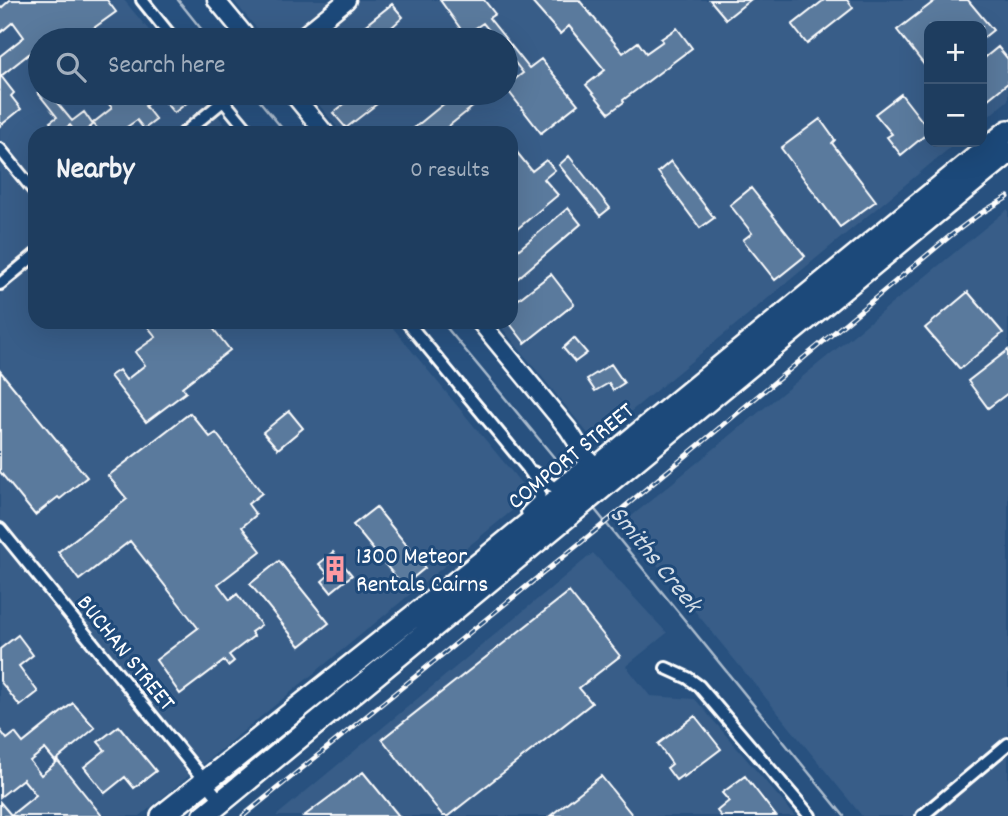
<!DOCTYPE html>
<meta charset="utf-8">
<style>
body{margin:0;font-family:Dekko,sans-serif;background:#2b4868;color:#f1f3f6}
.controls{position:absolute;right:21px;top:21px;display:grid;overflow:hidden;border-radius:14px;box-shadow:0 7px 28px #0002}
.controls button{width:63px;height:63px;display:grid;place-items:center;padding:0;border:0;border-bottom:2px solid #3c5674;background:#1e3d5f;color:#f1f3f6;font:35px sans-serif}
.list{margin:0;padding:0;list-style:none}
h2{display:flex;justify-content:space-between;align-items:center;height:91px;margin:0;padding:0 28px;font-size:30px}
h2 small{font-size:23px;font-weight:400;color:#a1aebd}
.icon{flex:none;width:38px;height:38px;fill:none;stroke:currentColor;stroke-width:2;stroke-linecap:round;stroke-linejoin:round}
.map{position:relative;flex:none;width:1008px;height:816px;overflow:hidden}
.search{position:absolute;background:#1e3d5f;box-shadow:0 7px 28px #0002;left:28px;top:28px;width:490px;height:77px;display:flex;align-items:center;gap:18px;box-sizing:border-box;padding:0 24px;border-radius:38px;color:#a1aebd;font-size:26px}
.panel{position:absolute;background:#1e3d5f;box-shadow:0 7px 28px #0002;left:28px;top:126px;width:490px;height:203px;border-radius:21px}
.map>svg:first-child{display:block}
</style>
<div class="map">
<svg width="1008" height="816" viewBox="0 0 1008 816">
<rect width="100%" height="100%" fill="#28517f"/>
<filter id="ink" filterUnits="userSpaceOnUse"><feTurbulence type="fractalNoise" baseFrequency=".0143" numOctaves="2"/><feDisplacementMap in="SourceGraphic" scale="14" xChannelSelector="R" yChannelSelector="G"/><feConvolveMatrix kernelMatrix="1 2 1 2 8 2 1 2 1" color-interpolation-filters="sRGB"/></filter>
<g filter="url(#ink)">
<path fill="#375d88" d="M0 0H124L157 40H40V93H199L232 133H35V322H388L521 483 519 505 140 816H0Z
M233 0H1008V100L982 122V26H929V142H957L601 436H590L497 322H511V133H342L309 93H506V40H266Z
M1008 209V816H862L623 523Z
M593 553 667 633 626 666 650 696 695 699 795 816H276Z"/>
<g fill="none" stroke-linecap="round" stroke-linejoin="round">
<path stroke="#aabbcd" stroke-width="2.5" d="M178 0 210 40
M253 93 286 133
M442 322 567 473
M592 506 844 816"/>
</g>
<path fill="#5a7a9d" stroke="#fff" stroke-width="2" d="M10 0H107L116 12 77 40H40V58L34 50 1 76 14 93 11 96 21 109 0 126V56L24 37 13 22 0 33V9Z
M440 0H484L495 14 489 18 529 68 541 59 578 104 541 133 506 88V86L523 73 506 51V40H497L483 23 465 35Z
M530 0H579L623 53 638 42 646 53 663 41 661 39 677 28 692 48 623 100 624 102 609 113 586 85 605 70 569 26 560 34Z
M710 0H750L726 19Z
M824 0H847L853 8 807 44 792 25Z
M936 0H968L993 30 982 39V26H929V71L897 30Z
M392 4 403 17 378 40H376L373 37 369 40H364L357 32Z
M998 47 1008 59V83L982 104V60Z
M38 93H49L72 121 84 112 93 125 82 133H76L70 125 58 133 50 122 57 117Z
M112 93H183L189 101 174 113 159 95 145 106 156 120 144 129 137 120 124 129 127 133H101L93 123 112 108 104 98Z
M358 93H391L346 128 333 113Z
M457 93H490L440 133H408Z
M901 94 929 130V132L901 155 887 137 892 134 875 114Z
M820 119 835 140 832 143 876 201 840 227 781 148Z
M511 145 532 171 546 160 555 170 544 179 558 195 511 234Z
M569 156 610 208 600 216 559 165Z
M671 161 714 218 700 228 658 172Z
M751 188 805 256 775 280 743 240 752 233 730 205Z
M568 208 581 224 511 284V256Z
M551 274 574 304 525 343 511 325V305Z
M968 292 1003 333 960 369 925 328Z
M144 322H208L230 350 182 387 186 392 146 422 110 376 119 370 126 380 145 365 135 352 156 337Z
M574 338 587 353 575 362 563 348Z
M1008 350V393L988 408 968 381Z
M611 364 624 383 613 390 609 383 595 391 587 379Z
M0 371 87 477 60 499 58 497 35 515 0 472Z
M289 411 303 428 278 449 263 432Z
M190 413 210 437 216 433 262 493 248 504 256 515 242 527 261 551 218 584 230 600 237 594 261 625 251 632 254 636 229 655 234 661 228 666 224 661 180 694 156 660 198 628 130 541 79 580 58 552 127 499 108 476Z
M376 507 425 568 403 586 353 525Z
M333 552 352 575 331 592 322 581 329 575 319 564Z
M279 561 329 623 300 646 250 584Z
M569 592 620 656 579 688 592 703 448 816H443L382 739Z
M18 635 33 655 19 666 38 692 20 706 0 681V649Z
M73 703 95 728 55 761 45 749 30 761 41 775 58 761 102 816H0V802L11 815 36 795 23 779 0 797V730L7 739 15 733 23 743Z
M695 716 721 749 684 777 683 775 676 780 667 768 672 764 658 744Z
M119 726 156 771 134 788 125 777 105 793 84 767 105 750 98 742Z
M363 772 399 816H304Z
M601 776 633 816H550Z
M745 776 776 816H721L717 811 729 801 722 793Z"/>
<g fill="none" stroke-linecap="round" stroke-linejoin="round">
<defs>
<path id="street" d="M142 0 174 40
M217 93 250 133
M184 133 233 93
M0 149 35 192
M0 284 35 255
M407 322 526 466C533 476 542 486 539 500L527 512
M533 472 552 486 568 488
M555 487 583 465 586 457
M0 529 221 801
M666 668 688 678 699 686 810 816
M922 816 1008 744"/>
<path id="secondary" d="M216 0 249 40
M298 40 347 0
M292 93 325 133
M480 322 568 429 586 457 597 467 605 470"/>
<path id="highway" d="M162 816 484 560 1008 131
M204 816 1008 153"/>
</defs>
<use href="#street" stroke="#fff" stroke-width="16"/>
<use href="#secondary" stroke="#fff" stroke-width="21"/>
<use href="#highway" stroke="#fff" stroke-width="26"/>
<use href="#street" stroke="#1f4a7a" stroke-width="10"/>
<use href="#secondary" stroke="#1f4a7a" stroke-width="16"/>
<use href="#highway" stroke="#1f4a7a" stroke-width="21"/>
<defs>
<path id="rail" d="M243 816 616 514 950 236 978 215 1008 197"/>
</defs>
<use href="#rail" stroke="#fff" stroke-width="5"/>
<use href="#rail" stroke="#1f4a7a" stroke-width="2.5" stroke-dasharray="8" stroke-linecap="butt"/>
</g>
</g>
<defs>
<symbol id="building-bare" viewBox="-9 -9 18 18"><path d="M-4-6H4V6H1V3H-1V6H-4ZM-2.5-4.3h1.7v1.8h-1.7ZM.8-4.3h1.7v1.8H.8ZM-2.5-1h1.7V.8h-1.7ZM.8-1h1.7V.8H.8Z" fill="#ff9aa2" stroke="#1f4a7a" stroke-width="2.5" paint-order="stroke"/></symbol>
</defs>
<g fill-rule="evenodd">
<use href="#building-bare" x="316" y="550" width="38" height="38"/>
</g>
<g text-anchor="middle" stroke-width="6" stroke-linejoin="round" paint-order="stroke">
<g font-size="24" fill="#fff" stroke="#1f4a7a">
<text transform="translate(570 455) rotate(-39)" y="8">COMPORT STREET</text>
<text transform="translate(127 652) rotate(51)" y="8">BUCHAN STREET</text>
</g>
<g font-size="24" fill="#fff" stroke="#1f4a7a" text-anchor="start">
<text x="356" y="563">1300 Meteor<tspan x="356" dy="28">Rentals Cairns</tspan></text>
</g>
<g font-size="26" font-style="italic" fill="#d4dde6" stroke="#1f4a7a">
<text transform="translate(657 558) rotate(51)" y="9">Smiths Creek</text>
</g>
</g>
</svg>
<div class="controls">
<button>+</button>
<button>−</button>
</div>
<div class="search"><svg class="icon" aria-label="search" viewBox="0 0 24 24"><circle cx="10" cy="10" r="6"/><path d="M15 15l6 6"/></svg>Search here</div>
<section class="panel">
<h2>Nearby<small>0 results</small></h2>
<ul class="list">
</ul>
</section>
</div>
